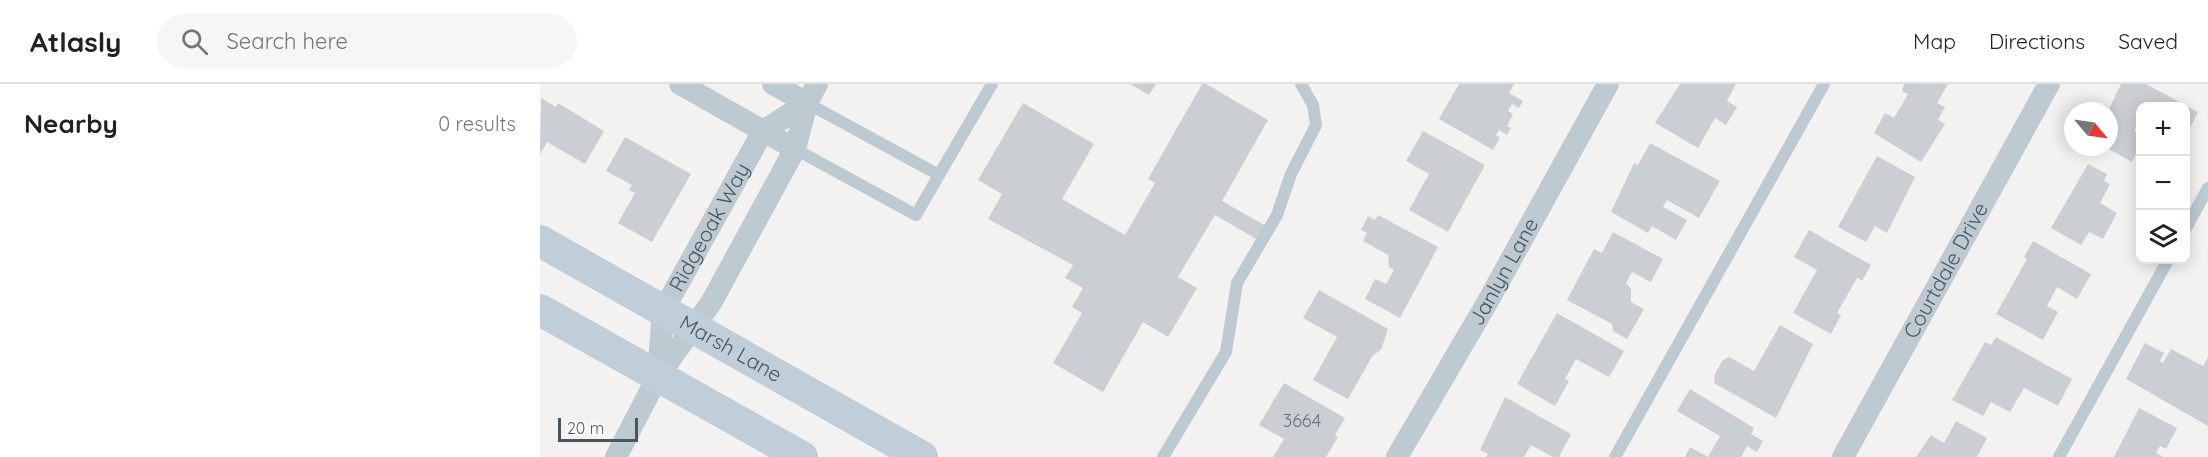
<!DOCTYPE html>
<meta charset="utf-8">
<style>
body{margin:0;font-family:Quicksand,sans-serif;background:#f6f6f6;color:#222}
.controls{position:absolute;right:18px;top:18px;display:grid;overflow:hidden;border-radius:12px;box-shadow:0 3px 15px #0003}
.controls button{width:54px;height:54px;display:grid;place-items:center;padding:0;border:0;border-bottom:2px solid #e0e0e0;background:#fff;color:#222;font:30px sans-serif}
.compass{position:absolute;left:1524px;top:18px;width:54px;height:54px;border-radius:50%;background:#fff;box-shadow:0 3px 15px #0003;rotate:119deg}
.scale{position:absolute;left:18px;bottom:15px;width:80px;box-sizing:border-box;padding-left:6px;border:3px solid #475662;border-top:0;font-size:16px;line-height:21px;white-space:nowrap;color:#475662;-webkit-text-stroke:4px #fff;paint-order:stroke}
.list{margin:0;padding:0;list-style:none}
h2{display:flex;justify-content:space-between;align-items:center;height:78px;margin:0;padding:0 24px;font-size:26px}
h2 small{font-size:20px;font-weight:400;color:#767676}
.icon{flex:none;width:33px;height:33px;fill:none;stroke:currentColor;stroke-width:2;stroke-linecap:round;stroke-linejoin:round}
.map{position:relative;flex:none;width:1668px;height:373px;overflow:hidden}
header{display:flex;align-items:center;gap:36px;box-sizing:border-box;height:84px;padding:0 30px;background:#fff;border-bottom:2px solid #e0e0e0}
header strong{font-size:28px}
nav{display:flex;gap:33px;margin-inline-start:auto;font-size:21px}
.search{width:420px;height:54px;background:#f6f6f6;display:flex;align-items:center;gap:15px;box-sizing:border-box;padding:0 21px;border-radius:33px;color:#767676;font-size:22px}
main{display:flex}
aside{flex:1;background:#fff}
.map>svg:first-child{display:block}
</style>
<header>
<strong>Atlasly</strong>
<div class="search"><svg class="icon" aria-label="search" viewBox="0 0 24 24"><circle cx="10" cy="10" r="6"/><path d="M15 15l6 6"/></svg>Search here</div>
<nav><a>Map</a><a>Directions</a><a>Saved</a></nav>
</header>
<main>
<aside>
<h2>Nearby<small>0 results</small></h2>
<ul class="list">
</ul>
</aside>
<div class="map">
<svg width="1668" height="373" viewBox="0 0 1668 373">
<rect width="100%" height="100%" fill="#f4f1f1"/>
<path fill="#cbcfd4" d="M590 0H616L609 11Z
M662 0H666L728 36 682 117 726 142 718 156 675 131 638 193 657 204 628 253 603 238 563 308 513 279 542 229 532 223 543 204 525 194 533 181 448 135 462 110 438 96 483 19 554 60 522 115 585 151 615 99 608 95Z
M919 0H974L969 9 983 17 979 24 972 20 968 27 973 30 967 42 971 44 967 51 959 46 956 51 960 54 953 66 899 35Z
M1140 0H1196L1187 17 1197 23 1186 41 1175 34 1158 64 1115 39Z
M1364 0H1408L1397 19 1405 23 1398 36 1405 40 1381 78 1334 49 1345 29 1354 34 1368 10 1362 7Z
M1581 0H1606L1658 28 1646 52V22H1600V36L1594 47 1600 51V62L1592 78 1565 63H1569L1568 27Z
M1 14 16 23 18 19 64 47 45 80 7 58 0 71Z
M883 47 945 81 908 148 869 126 889 90 866 77Z
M85 53 151 90 112 158 78 139 95 109 89 106 92 101 66 87Z
M1110 59 1180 97 1159 134 1127 116 1123 123 1147 136 1136 156 1112 142 1108 149 1071 128 1094 79 1098 81Z
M1337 72 1375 93 1347 149 1335 142 1326 158 1298 143Z
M1548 80 1567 90 1564 97 1570 100 1560 119 1577 129 1563 155 1549 148 1541 161 1511 144Z
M838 131 898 163 860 234 825 215 835 195 846 200 854 186 849 183 848 171 823 157 827 149 821 146 828 132 835 136Z
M1269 146 1331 181 1322 197 1317 194 1297 229 1301 231 1291 250 1253 229 1277 186 1254 173Z
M1073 148 1123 175 1111 198 1092 188 1086 199 1091 205V218L1104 225 1087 255 1073 247 1072 240 1027 216 1054 165 1062 169Z
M1493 157 1551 190 1537 215 1517 203 1507 222 1518 228 1503 256 1456 230 1487 175 1484 173Z
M779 206 848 245 841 266 833 271 808 315 773 296 797 253 763 234Z
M1017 229 1084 267 1069 293 1036 275 1025 295 1029 297 1015 322 977 300Z
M1240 241 1273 260 1236 334 1174 299 1175 290 1182 277 1189 273 1214 287Z
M1456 253 1532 295 1518 322 1484 304 1470 328 1451 318 1443 332 1412 316 1445 258 1451 261Z
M1605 259 1624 269 1620 277 1623 279 1631 265 1663 282 1668 273V342L1586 295Z
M744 299 805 334 795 351 798 353 786 373H733L744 355 719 341Z
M1150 305 1214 344 1211 350 1223 357 1217 368 1207 362 1201 373H1145L1150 363 1168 373 1180 352 1137 327Z
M965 313 1031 350 1019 373H1013L991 361 984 373H946L948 370 940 366Z
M1599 324 1637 344 1626 365 1620 362 1616 369 1623 373H1574Z
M1416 337 1447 354 1437 373H1376L1391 351 1404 359Z"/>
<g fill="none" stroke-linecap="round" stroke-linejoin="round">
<path stroke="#becad2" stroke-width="12" d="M255 65 376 131 399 91 267 19
M399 91 452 0
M1646 144 1668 104
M623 373 686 268 697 199 737 131 751 90 776 41 773 21 761 0
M1075 373 1284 0
M1519 373 1628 176"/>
<g stroke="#becad2" stroke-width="22">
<path d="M140 0 255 65"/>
<path d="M233 0 267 19"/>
<path id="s1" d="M118 291 123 227 223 47 267 19"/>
<path d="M76 373 118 292 171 219 255 65 267 19 277 0"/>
<path id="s2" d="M857 373 948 217 1068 0"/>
<path id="s3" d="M1303 373 1509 0"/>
</g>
<g stroke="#c0ceda" stroke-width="32">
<path id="s4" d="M0 157 382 373"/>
<path d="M0 226 262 373"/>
</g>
</g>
<g text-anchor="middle" stroke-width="5" stroke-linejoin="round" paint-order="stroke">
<g font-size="18" fill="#68747e">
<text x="762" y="343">3664</text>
</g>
<g font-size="21" fill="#475662" stroke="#fff">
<text dy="7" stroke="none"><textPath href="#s1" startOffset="160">Ridgeoak Way</textPath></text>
<text dy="7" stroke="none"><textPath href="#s3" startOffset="213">Courtdale Drive</textPath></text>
<text dy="7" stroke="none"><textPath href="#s2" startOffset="214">Janlyn Lane</textPath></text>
<text dy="7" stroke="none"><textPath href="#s4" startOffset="219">Marsh Lane</textPath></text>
</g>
</g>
</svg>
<div class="controls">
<button>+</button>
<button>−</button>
<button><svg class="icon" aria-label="layers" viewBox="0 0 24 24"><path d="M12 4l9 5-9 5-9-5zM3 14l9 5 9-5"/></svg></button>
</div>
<svg class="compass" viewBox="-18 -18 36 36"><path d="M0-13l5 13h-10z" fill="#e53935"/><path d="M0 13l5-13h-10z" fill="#767676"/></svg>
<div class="scale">20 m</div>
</div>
</main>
